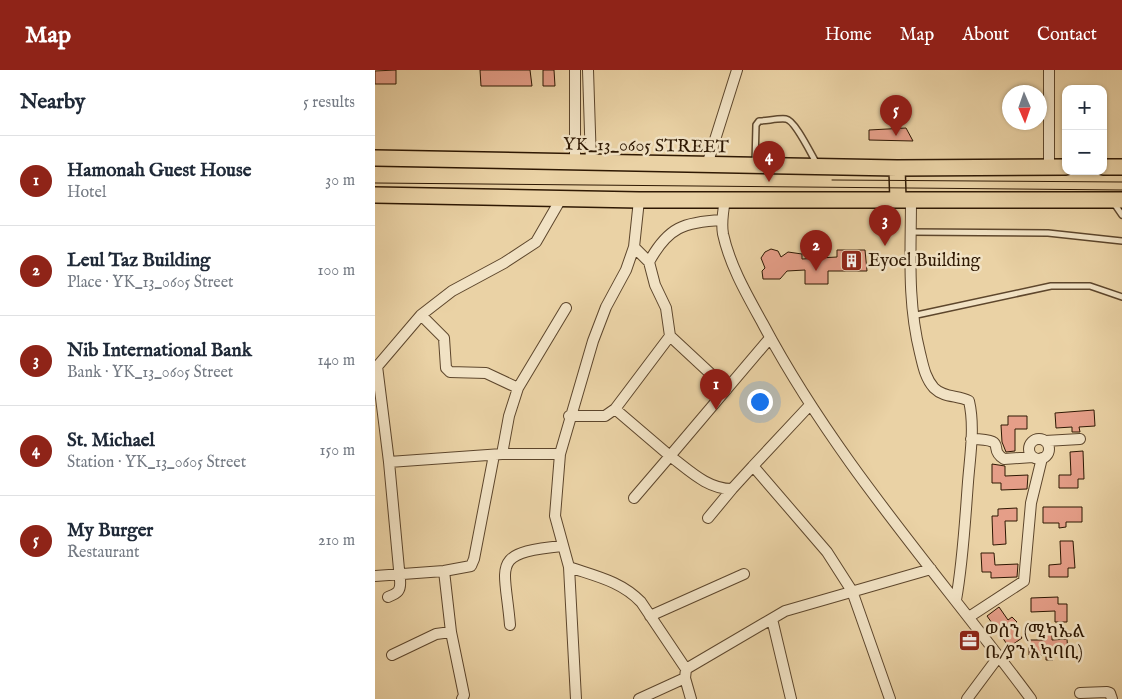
<!DOCTYPE html>
<meta charset="utf-8">
<style>
body{margin:0;font-family:"IM FELL English","Noto Serif Ethiopic",serif;background:#f6f6f7;color:#1f2937}
.controls{position:absolute;right:15px;top:15px;display:grid;overflow:hidden;border-radius:10px;box-shadow:0 1px 4px #0004}
.controls button{width:45px;height:45px;display:grid;place-items:center;padding:0;border:0;border-bottom:1px solid #e0e1e3;background:#fff;color:#1f2937;font:25px sans-serif}
.compass{position:absolute;left:627px;top:15px;width:45px;height:45px;border-radius:50%;background:#fff;box-shadow:0 1px 4px #0004;rotate:178deg}
.you{position:absolute;left:384px;top:331px;width:18px;height:18px;margin:-12px;border:4px solid #fff;border-radius:50%;background:#1a73e8;box-shadow:0 0 0 8px #1a73e833}
.badge{display:grid;place-items:center;width:32px;height:32px;border-radius:50%;background:#8f2418;color:#fff;font-size:16px;font-weight:700}
.pin{position:absolute;translate:-50% -41px;filter:drop-shadow(0 1px 2px #0008)}
.pin::after{content:'';position:absolute;top:26px;width:18px;height:15px;background:inherit;clip-path:polygon(0 0,100% 0,50% 100%)}
.list{margin:0;padding:0;list-style:none}
h2{display:flex;justify-content:space-between;align-items:center;height:65px;margin:0;padding:0 20px;font-size:21px}
h2 small{font-size:16px;font-weight:400;color:#747a83}
.list li{display:grid;grid-template-columns:32px 1fr auto;gap:15px;align-items:center;box-sizing:border-box;height:90px;padding:0 20px;border-top:1px solid #e0e1e3}
.list b{display:block;font-size:19px;white-space:nowrap}
.list p{margin:0;font-size:16px;white-space:nowrap;color:#747a83}
.list em{font-size:16px;font-style:normal;color:#747a83}
.map{position:relative;flex:none;width:747px;height:629px;overflow:hidden}
header{display:flex;align-items:center;gap:30px;box-sizing:border-box;height:70px;padding:0 25px;background:#8f2418;color:#fff}
header strong{font-size:24px}
nav{display:flex;gap:28px;margin-inline-start:auto;font-size:18px}
main{display:flex}
aside{flex:1;background:#fff}
.map>svg:first-child{display:block}
</style>
<header>
<strong>Map</strong>
<nav><a>Home</a><a>Map</a><a>About</a><a>Contact</a></nav>
</header>
<main>
<aside>
<h2>Nearby<small>5 results</small></h2>
<ul class="list">
<li><span class="badge">1</span><div><b>Hamonah Guest House</b><p>Hotel</p></div><em>30 m</em></li>
<li><span class="badge">2</span><div><b>Leul Taz Building</b><p>Place · YK_13_0605 Street</p></div><em>100 m</em></li>
<li><span class="badge">3</span><div><b>Nib International Bank</b><p>Bank · YK_13_0605 Street</p></div><em>140 m</em></li>
<li><span class="badge">4</span><div><b>St. Michael</b><p>Station · YK_13_0605 Street</p></div><em>150 m</em></li>
<li><span class="badge">5</span><div><b>My Burger</b><p>Restaurant</p></div><em>210 m</em></li>
</ul>
</aside>
<div class="map">
<svg width="747" height="629" viewBox="0 0 747 629">
<rect width="100%" height="100%" fill="#ead2a5"/>
<filter id="stains"><feTurbulence type="fractalNoise" baseFrequency=".004" numOctaves="4"/><feColorMatrix values="0 0 0 0 .2 0 0 0 0 .09 0 0 0 0 .02 0 0 0 .5 -.17"/></filter>
<radialGradient id="worn" r=".72"><stop offset=".6" stop-color="#630" stop-opacity="0"/><stop offset="1" stop-color="#630" stop-opacity=".3"/></radialGradient>
<path fill="#e59e88" stroke="#2e1803" d="M21 0V14H0V1Z
M105 0H155L157 16H106Z
M168 0H179L180 16H168Z
M531 58 538 71 494 70V60Z
M396 179 403 181 406 187 413 182 427 184V189L462 187V180H490L492 201H453V214H430V200L412 201 405 209H388L387 201 390 198 386 188 390 182Z
M719 340 720 356 704 357 705 362H697V357L681 358 680 343Z
M633 346H652V359H640V381L631 382 627 372 626 355H633Z
M708 381 709 409H703V418H684V405H696L695 382Z
M617 394 630 396V406L653 405 652 419 626 420V413H617Z
M668 437H707V452H691V457L684 458V453H668Z
M642 438V451H630L631 474 618 475 617 446H623V439Z
M685 471H698L700 498H693V507H674V495L686 494Z
M606 483H619L620 495 643 494 642 507 616 508V502H607Z
M683 527V534H692V552H680V541L656 542V528Z
M624 537 633 550 637 547 642 552 638 556 647 568 634 577 612 546Z
M677 564V570L692 569 693 585H678V590H671V585H654V570H670L669 565Z"/>
<g fill="none" stroke-linecap="round" stroke-linejoin="round">
<defs>
<path id="lane" d="M380 94 381 55 384 51C392 51 403 48 411 49 420 50 437 86 442 94
M738 132 747 145
M536 162 673 163 747 171
M537 246 676 216H715L747 227"/>
<path id="street" d="M200 0V93
M213 0 216 93
M674 0V96
M332 95 362 0
M350 130C348 141 346 153 348 164 355 196 372 225 388 254 460 390 565 506 656 629
M536 130C536 182 532 231 545 283 548 295 550 308 559 318 569 328 583 325 594 331 600 357 595 386 593 412 590 451 588 491 581 530
M274 192C293 157 309 152 347 150
M46 245 69 268 71 298 75 302 111 303 143 318
M295 266 352 319
M2 296 14 392 25 510C26 521 23 523 13 527
M0 299 46 245 77 221 129 193 161 172 187 127
M435 335 378 396 452 482 477 521 515 629
M240 339 295 266 291 238 280 215 274 192 259 177
M194 346H230L240 339 295 386 395 268
M596 369C636 370 611 378 629 389L658 387
M654 379a10 10 0 1 1 20 0a10 10 0 1 1-20 0Z
M670 371 705 369
M127 384 134 346 143 318 191 238
M14 392 127 384H185
M259 428 295 386C314 400 332 419 357 419L378 396
M333 448 357 419
M194 497C220 506 246 511 266 532L311 599 410 541 556 499
M69 501 76 562 89 625 87 629
M0 506 69 501 96 496 99 489 119 385
M275 546 369 504
M594 547 649 511 656 433 667 388
M397 549 416 629
M135 555C130 494 114 483 187 476
M17 585 61 564 76 562
M310 608 316 629
M705 623 732 622 735 623 737 629
M201 629 194 497 180 446 185 384 218 271 231 237 251 200 259 177 264 130
M264 629 310 608 311 599
M592 629 624 586"/>
<path id="primary" d="M0 88 522 98 691 97
M728 97H747
M522 98 523 130
M0 125 264 130H747"/>
</defs>
<use href="#lane" stroke="#5d462c" stroke-width="8"/>
<use href="#street" stroke="#5d462c" stroke-width="12"/>
<use href="#primary" stroke="#2e1803" stroke-width="18"/>
<use href="#lane" stroke="#f1e2c4" stroke-width="5"/>
<use href="#street" stroke="#f1e2c4" stroke-width="10"/>
<use href="#primary" stroke="#ead2a5" stroke-width="15"/>
<path stroke="#2e1803" stroke-width="1" d="M457 110 747 112
M0 113 747 120"/>
</g>
<defs>
<symbol id="building-square" viewBox="-11 -11 22 22"><rect x="-9" y="-9" width="18" height="18" rx="4" fill="#8f2418" stroke="#f1e2c4"/><path d="M-4-6H4V6H1V3H-1V6H-4ZM-2.5-4.3h1.7v1.8h-1.7ZM.8-4.3h1.7v1.8H.8ZM-2.5-1h1.7V.8h-1.7ZM.8-1h1.7V.8H.8Z" fill="#fff"/></symbol>
<symbol id="office-square" viewBox="-11 -11 22 22"><rect x="-9" y="-9" width="18" height="18" rx="4" fill="#8f2418" stroke="#f1e2c4"/><path d="M-6-3h4V-5.5h4V-3h4V5H-6ZM-1-4.5V-3h2v-1.5ZM-6 0V1H6V0Z" fill="#fff"/></symbol>
</defs>
<g fill-rule="evenodd">
<use href="#building-square" x="464" y="178" width="25" height="25"/>
<use href="#office-square" x="582" y="558" width="25" height="25"/>
</g>
<g text-anchor="middle" stroke-width="5" stroke-linejoin="round" paint-order="stroke">
<g font-size="18" fill="#2e1803" stroke="#f1e2c4">
<text transform="translate(271 75) rotate(1)" y="6">YK_13_0605 STREET</text>
</g>
<g font-size="18" fill="#2e1803" stroke="#f1e2c4" text-anchor="start">
<text x="493" y="196">Eyoel Building</text>
<text x="610" y="567">ወሰን (ሚካኤል<tspan x="610" dy="21">ቤ/ያን አካባቢ)</tspan></text>
</g>
</g>
<rect width="100%" height="100%" filter="url(#stains)"/>
<rect width="100%" height="100%" fill="url(#worn)"/>
</svg>
<div class="controls">
<button>+</button>
<button>−</button>
</div>
<svg class="compass" viewBox="-18 -18 36 36"><path d="M0-13l5 13h-10z" fill="#e53935"/><path d="M0 13l5-13h-10z" fill="#747a83"/></svg>
<div class="you"></div>
<div class="pin badge" style="left:341px;top:340px">1</div>
<div class="pin badge" style="left:441px;top:201px">2</div>
<div class="pin badge" style="left:510px;top:176px">3</div>
<div class="pin badge" style="left:394px;top:112px">4</div>
<div class="pin badge" style="left:521px;top:66px">5</div>
</div>
</main>
